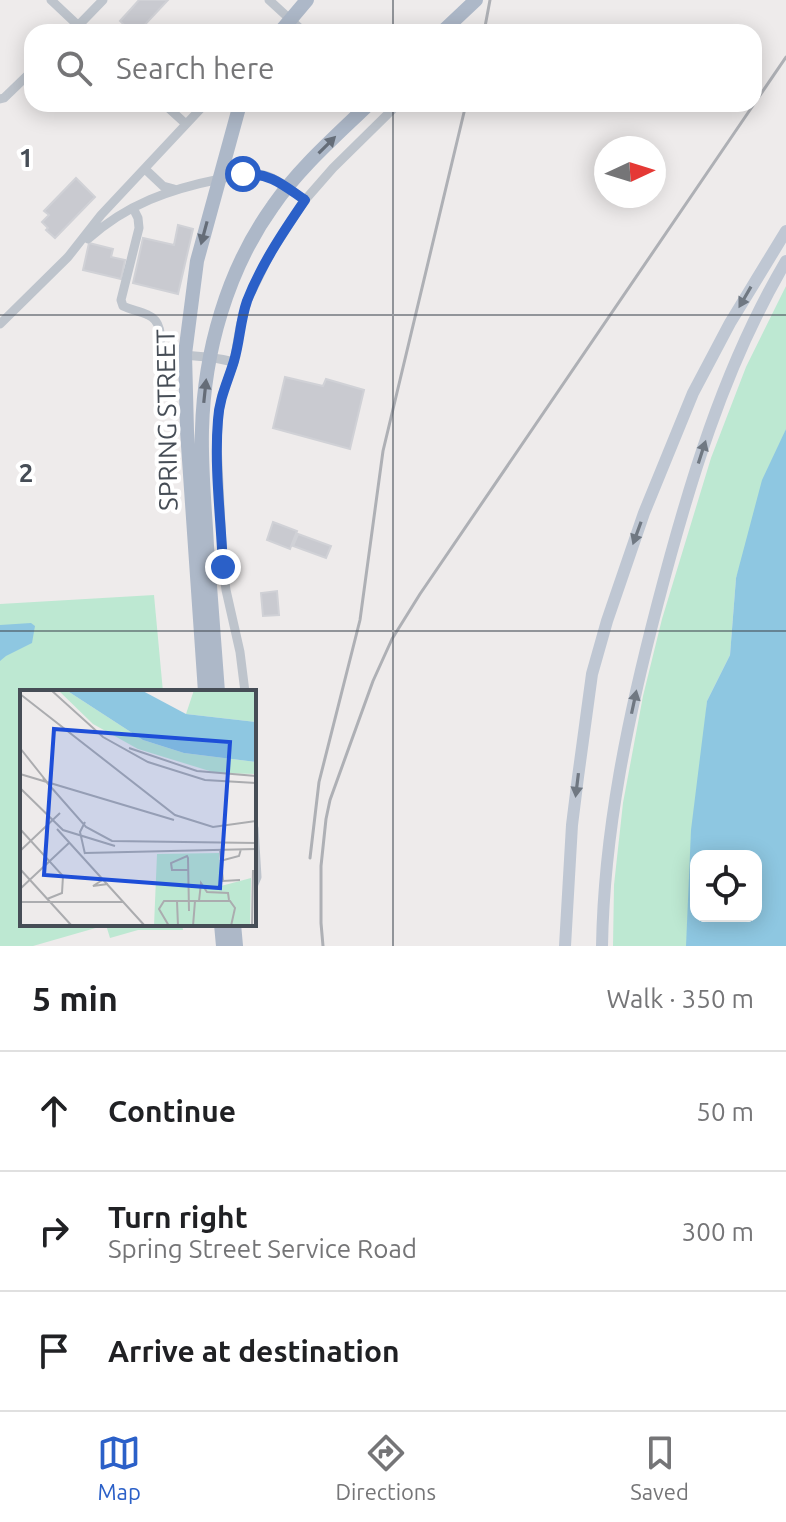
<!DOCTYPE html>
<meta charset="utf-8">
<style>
body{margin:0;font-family:Ubuntu,sans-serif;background:#f2f2f2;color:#202124}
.controls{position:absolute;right:24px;bottom:24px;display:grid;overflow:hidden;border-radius:16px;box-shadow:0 4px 20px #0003}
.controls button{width:72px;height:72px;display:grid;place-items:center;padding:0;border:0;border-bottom:2px solid #e0e0e0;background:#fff;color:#202124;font:40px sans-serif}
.compass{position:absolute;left:594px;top:136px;width:72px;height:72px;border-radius:50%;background:#fff;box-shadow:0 4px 20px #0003;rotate:86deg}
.stop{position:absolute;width:24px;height:24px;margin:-18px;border:6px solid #2b60c8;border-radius:50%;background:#fff}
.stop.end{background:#2b60c8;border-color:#fff;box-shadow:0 2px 8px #0008}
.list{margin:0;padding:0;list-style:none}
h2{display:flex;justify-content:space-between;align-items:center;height:104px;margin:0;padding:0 32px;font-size:34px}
h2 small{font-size:26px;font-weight:400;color:#757577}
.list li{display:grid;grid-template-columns:52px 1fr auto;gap:24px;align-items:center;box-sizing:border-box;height:120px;padding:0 32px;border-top:2px solid #e0e0e0}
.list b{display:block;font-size:30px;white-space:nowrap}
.list p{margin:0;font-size:26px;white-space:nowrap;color:#757577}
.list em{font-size:26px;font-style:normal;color:#757577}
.icon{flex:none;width:44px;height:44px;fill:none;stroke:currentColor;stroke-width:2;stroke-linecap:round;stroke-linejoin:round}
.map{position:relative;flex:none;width:786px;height:946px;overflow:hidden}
.search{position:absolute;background:#fff;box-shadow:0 4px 20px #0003;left:24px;right:24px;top:24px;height:88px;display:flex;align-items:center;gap:20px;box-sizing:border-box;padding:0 28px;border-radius:24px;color:#757577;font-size:30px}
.sheet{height:464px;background:#fff}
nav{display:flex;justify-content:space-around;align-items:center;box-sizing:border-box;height:112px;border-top:2px solid #e0e0e0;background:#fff;font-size:22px;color:#757577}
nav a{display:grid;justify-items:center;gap:4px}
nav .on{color:#2b60c8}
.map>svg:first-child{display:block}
</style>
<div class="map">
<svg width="786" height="946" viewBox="0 0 786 946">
<rect width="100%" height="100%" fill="#eeebeb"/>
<path fill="#bde8d2" d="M786 286V429L736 578 730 655 707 701 687 946H613L614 885 623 803 643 696 662 619 711 458 746 367Z
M154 595 163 692H22V924H182L183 930H138L110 938 106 925 33 946H0V604Z"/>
<path fill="#8ec7e1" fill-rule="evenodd" d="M786 429V946H686L691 830 707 701 730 655 736 578 762 480ZM696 856H756V916H696Z
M31 623 35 626 32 643 6 656 0 661V625Z"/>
<path fill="#c9cad0" stroke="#d0d1d6" stroke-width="2" d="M139 0H168L138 32H132L120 21Z
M76 178 95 197 55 238 46 230 48 228 42 222 49 215 44 211Z
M178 225 193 229 178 294 133 283 143 238 174 245Z
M89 243 113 249 111 257 125 260 121 279 83 270Z
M285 377 323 386 326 379 364 390 350 449 273 428Z
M273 522 297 531 290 549 267 540Z
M298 534 331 546 326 558 293 546Z
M277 591 279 615 263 616 261 593Z"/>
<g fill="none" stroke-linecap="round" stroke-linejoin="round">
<path stroke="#bec4cc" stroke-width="9" d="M51 0 85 32
M269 0 304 32
M72 32 103 0
M0 99 4 98 32 71
M164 104 186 124
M145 169 163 186 174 189
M133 208 138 218 139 228 121 300 123 306C131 310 140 311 148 315 164 322 160 341 160 356 186 354 209 356 234 362
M88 239C127 204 170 189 220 179 234 176 249 172 263 175 278 178 292 192 305 200
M0 324 68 257 101 215 205 104
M245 692 240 652 226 590 223 567 217 444 218 418 222 395 234 362 240 327 247 301 270 254 305 200 333 168 398 104
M254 828 257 877 254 884"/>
<path stroke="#bfc7d3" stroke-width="12" d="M565 946 572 825 578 777 592 674 607 621 644 513 693 393 730 323 786 231
M602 946C604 831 628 717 657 606 688 487 723 368 786 261"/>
<path stroke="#adb8c8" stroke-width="14" d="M280 32 307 0
M442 32 476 0
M205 692 187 431 185 354 197 261 240 104
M218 692C214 643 211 595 207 546 205 507 201 469 202 430 204 352 227 270 273 206 299 168 336 136 369 104
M221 924 223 946
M234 924 236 946"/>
<path stroke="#aeb0b5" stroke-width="3" d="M484 32 490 0
M754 104 786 57
M310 858 319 782 360 620 383 451 466 104
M323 946 321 923V866L326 819 330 800 373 681 392 639 420 594 754 104"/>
</g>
<defs><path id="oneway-solid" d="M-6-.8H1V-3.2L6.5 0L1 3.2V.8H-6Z" transform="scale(2)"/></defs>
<g fill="#656d78">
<use href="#oneway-solid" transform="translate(327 145) rotate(-45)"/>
<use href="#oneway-solid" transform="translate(204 233) rotate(105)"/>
<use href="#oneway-solid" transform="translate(205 391) rotate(-84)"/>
</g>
<g fill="#707882">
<use href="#oneway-solid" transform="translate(745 297) rotate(120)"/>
<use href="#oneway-solid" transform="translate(702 452) rotate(-72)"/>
<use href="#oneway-solid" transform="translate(637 533) rotate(110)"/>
<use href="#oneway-solid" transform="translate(634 702) rotate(-78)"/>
<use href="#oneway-solid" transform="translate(577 785) rotate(97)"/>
</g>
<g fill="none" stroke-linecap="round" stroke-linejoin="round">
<path stroke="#2b60c8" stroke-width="10" d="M223 567C221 519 214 467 218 420 219 399 228 381 234 361 240 341 240 321 247 301 261 265 283 232 305 200 283 185 271 173 243 174"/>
</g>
<path fill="none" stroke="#464d56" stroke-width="2" stroke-opacity="0.55" d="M393 0V32M393 104V946M0 315H786M0 631H786"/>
<g text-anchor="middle" stroke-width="8" stroke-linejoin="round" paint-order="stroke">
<g font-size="26" fill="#464d56" stroke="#fff">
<text transform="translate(167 420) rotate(-91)" y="9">SPRING STREET</text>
</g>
</g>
<g transform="translate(20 690)">
<rect width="236" height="236" fill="#eeebeb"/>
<path d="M38 0H46L123 50 164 63 236 72V84L196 83 118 59 73 34ZM174 0H236V32L166 24ZM199 163 201 196 231 188 230 236H134L137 164Z" fill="#bde8d2"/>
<path d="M46 0H121L166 24 236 32V72L164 63 123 50Z" fill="#8ec7e1"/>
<path fill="none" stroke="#abacaf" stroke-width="2" d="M31 0 83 47 128 72 185 90 236 93M0 4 155 125 193 137 236 131M0 58 27 92M109 58 177 81 236 86M0 84 154 130M23 88 66 137 92 151 236 153M0 98 43 140 95 156M65 132 60 142 65 164M0 139 43 186 42 203 27 209M37 139 125 236M200 159 203 191 220 190M0 161 40 123M65 163 236 159M200 171 219 166 221 159M0 179 52 236M168 180H152L151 173 167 166 168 168 169 221M84 189 73 196 88 194M0 199 50 152M157 211 158 236M175 211H210L215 218 211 236M179 211 181 193 187 202 208 203 209 210M0 212H103M149 236 139 219 144 211H175L173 236M232 236 233 180"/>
<path fill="#1d4ed8" fill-opacity="0.15" stroke="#1d4ed8" stroke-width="4" d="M34 39 210 52 200 198 24 185Z"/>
<rect width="236" height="236" fill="none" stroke="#464d56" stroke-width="4"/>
</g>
<g font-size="26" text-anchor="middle" font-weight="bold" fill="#464d56" stroke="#fff" stroke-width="8" stroke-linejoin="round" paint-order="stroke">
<text x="26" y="167">1</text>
<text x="26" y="482">2</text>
</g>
</svg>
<div class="controls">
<button><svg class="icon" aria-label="locate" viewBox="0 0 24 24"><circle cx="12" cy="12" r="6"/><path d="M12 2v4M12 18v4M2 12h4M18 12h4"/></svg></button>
</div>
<svg class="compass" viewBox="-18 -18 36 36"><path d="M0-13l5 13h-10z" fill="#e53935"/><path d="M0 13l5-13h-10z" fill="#757577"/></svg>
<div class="stop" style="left:243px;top:174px"></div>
<div class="stop end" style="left:223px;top:567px"></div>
<div class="search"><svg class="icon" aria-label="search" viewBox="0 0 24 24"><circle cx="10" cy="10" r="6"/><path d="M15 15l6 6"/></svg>Search here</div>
</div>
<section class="sheet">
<h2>5 min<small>Walk · 350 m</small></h2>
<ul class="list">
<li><svg class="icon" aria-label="ahead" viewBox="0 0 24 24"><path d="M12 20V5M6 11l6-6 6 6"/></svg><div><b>Continue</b></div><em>50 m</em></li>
<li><svg class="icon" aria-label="right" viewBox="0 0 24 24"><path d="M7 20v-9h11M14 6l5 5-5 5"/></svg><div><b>Turn right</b><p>Spring Street Service Road</p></div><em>300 m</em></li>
<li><svg class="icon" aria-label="arrive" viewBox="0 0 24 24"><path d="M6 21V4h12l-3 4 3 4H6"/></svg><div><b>Arrive at destination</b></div></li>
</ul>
</section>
<nav>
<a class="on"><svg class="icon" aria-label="map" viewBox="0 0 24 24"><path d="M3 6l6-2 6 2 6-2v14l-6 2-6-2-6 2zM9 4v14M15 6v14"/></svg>Map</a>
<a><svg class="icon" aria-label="directions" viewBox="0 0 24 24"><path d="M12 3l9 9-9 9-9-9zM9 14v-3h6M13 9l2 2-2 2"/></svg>Directions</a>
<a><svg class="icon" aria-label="saved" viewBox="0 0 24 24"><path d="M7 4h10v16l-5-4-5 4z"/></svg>Saved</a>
</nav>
